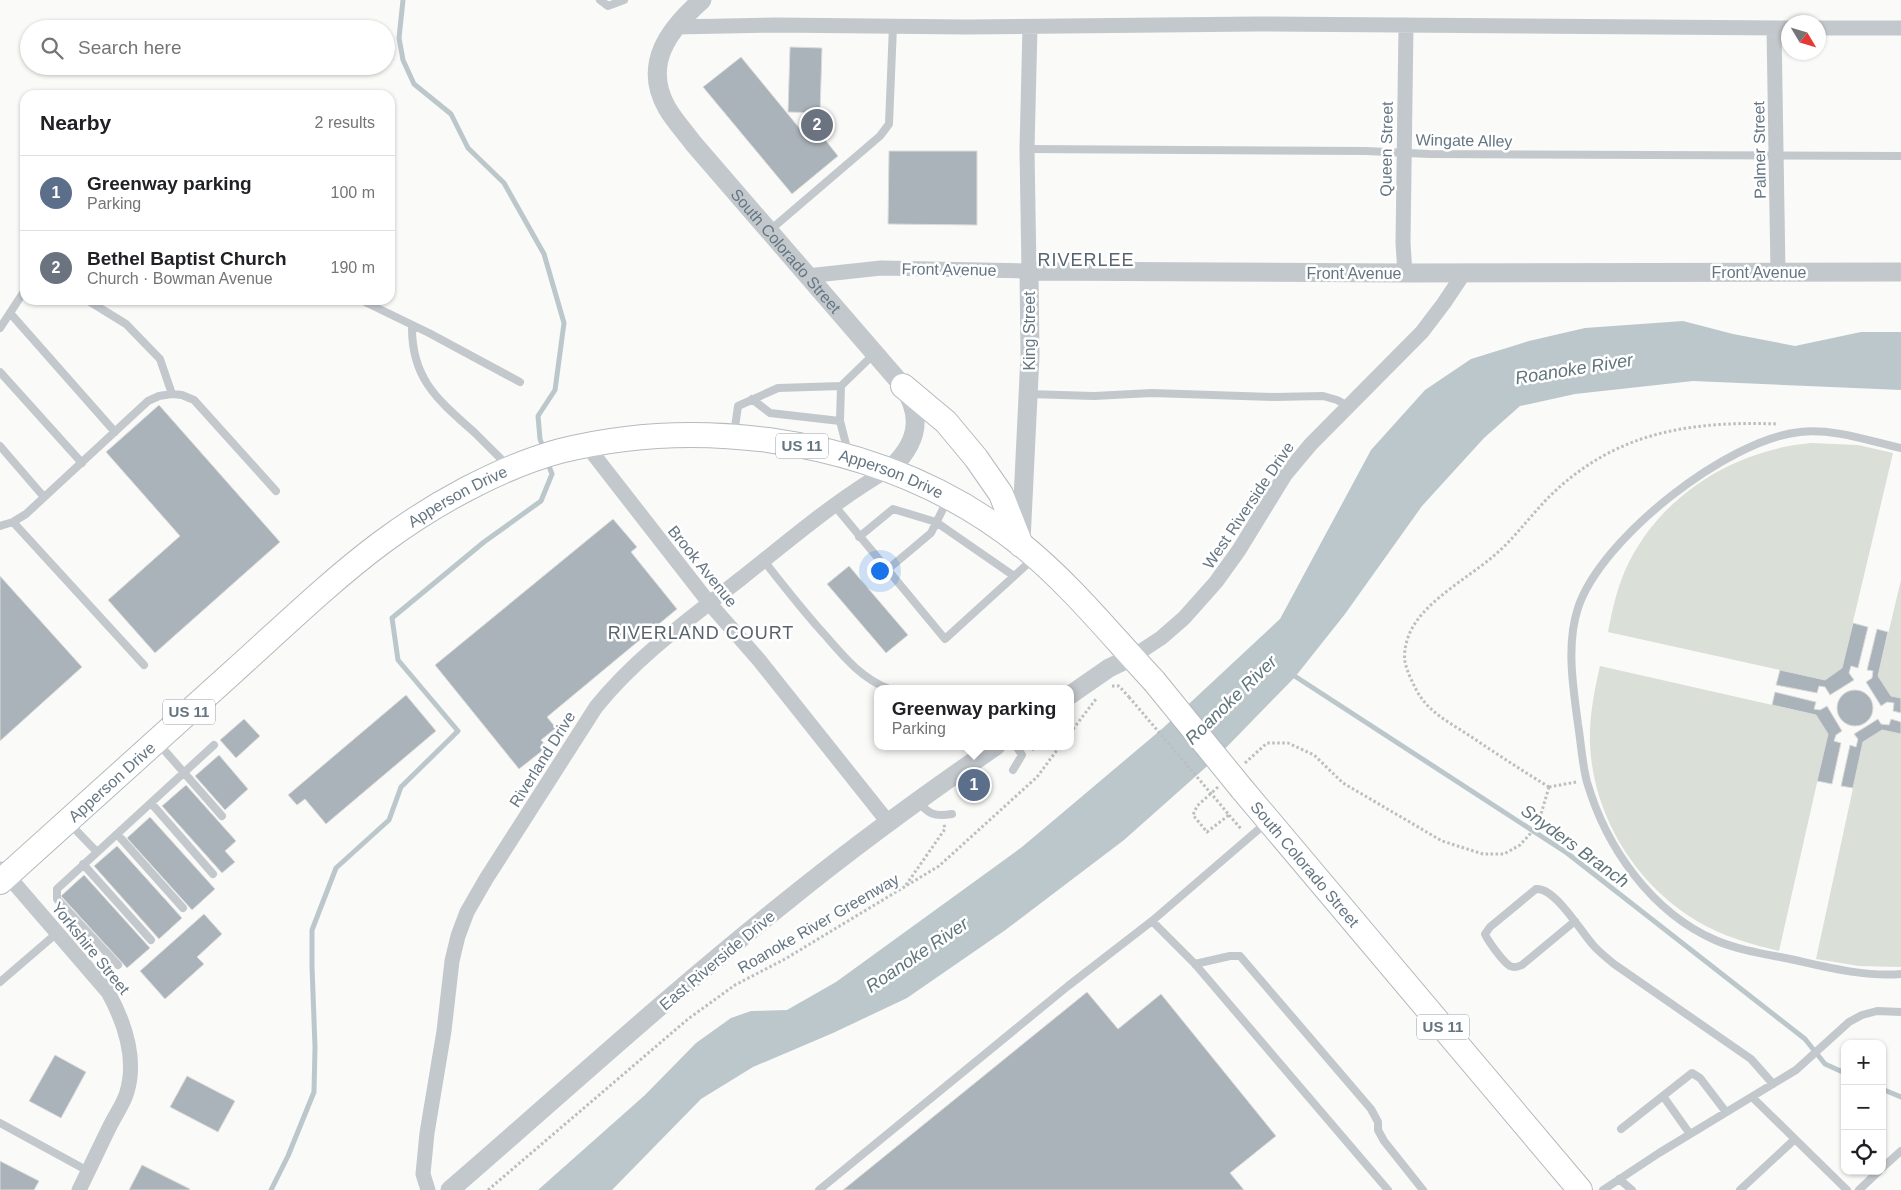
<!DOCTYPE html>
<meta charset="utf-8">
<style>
body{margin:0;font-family:Helvetica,sans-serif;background:#f2f2f2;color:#202124}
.controls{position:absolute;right:15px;bottom:15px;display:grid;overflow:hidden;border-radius:10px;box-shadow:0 1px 4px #0004}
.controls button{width:45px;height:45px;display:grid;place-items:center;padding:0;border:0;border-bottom:1px solid #e0e0e0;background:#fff;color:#202124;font:25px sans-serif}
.compass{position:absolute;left:1781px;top:15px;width:45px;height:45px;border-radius:50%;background:#fff;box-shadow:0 1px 4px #0004;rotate:128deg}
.you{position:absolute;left:879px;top:570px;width:18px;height:18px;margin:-12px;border:4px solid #fff;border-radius:50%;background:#1a73e8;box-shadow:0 0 0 8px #1a73e833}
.badge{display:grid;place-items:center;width:32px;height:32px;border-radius:50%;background:#e4572e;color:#fff;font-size:16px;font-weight:700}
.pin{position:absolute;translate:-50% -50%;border:2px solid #fff;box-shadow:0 1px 5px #0006}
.popup{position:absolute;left:874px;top:685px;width:200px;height:65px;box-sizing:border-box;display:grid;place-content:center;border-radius:10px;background:#fff;filter:drop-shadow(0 1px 4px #0005);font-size:16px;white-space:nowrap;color:#757577}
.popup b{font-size:19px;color:#202124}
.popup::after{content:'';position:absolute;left:50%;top:100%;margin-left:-10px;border:10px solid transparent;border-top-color:#fff}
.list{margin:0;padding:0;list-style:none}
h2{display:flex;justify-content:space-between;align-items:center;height:65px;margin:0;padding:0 20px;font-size:21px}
h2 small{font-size:16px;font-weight:400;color:#757577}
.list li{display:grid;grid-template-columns:32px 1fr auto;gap:15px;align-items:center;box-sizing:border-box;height:75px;padding:0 20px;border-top:1px solid #e0e0e0}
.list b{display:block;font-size:19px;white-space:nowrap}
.list p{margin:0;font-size:16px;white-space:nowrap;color:#757577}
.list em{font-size:16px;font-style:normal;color:#757577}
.icon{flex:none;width:28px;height:28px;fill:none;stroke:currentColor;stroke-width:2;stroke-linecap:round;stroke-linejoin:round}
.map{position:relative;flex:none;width:1901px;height:1190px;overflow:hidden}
.search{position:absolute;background:#fff;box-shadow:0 1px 4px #0004;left:20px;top:20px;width:375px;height:55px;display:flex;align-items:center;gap:12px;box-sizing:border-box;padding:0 18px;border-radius:28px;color:#757577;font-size:19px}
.panel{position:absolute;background:#fff;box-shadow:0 1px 4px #0004;left:20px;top:90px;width:375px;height:215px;border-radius:15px}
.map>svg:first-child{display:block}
</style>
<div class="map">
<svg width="1901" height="1190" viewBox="0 0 1901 1190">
<rect width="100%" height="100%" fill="#fafaf8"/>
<path fill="#dadfd7" d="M1811 443 1858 445 1893 453 1842 668 1825 680 1608 632C1612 612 1616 592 1624 573 1656 498 1732 450 1811 443Z
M1901 580V698L1891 696 1878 676Z
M1600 666 1816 715 1828 734 1779 951C1755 945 1732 939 1710 928 1642 894 1594 822 1590 745 1589 718 1594 692 1600 666Z
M1882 730 1901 734V967L1859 966 1816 959 1863 742Z"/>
<path fill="#bbc7cb" d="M1683 321 1733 334 1795 346 1861 332H1901V390L1693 381 1575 394 1520 406 1484 438 1422 506 1345 614 1295 677 1214 760 1124 840 1004 931 907 998 833 1033 753 1067 701 1099 612 1190H538L645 1095 696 1043 731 1018 751 1011 787 1010 836 982 1022 847 1163 728 1280 619 1371 450 1425 390 1471 359 1529 341 1585 328Z"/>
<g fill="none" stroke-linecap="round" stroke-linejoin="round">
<path stroke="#bbc7cb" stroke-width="5" d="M403 0 399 38 403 60 414 84 451 114 468 148 504 183 544 254 564 323 555 390 538 416 540 439 544 450
M1290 673 1567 853 1805 1039 1825 1064 1845 1073
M1882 1089 1901 1097
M271 1190 288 1156 314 1092 315 1047 312 966V930L336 868 389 820 401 787 458 731 398 660 392 618 484 542 541 501 552 474 547 461"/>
</g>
<path fill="#aab3b9" stroke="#dcdcda" d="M790 47 822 48 820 113 788 112Z
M741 57 805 135 815 127 838 156 792 194 703 87Z
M889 151H977V225L888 224Z
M159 405 280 542 155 653 108 600 180 536 106 452Z
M613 519 637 547 631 552 677 609 547 717 556 728 541 740 547 747 519 769 435 665Z
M849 566 908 635 886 653 827 584Z
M0 576 82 667 0 741Z
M1853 623 1868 627 1858 668 1851 666 1849 673 1854 680 1830 695 1825 687 1819 686 1817 693 1776 685 1780 670 1825 680 1842 668Z
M1877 629 1888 632 1878 676 1891 696 1901 698V713L1893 711 1894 703 1887 702 1881 706 1866 682 1872 678 1873 671 1867 670Z
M1837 708a18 18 0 1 1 36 0a18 18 0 1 1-36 0Z
M1775 692 1816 702 1814 709 1820 710 1827 706 1842 731 1836 735 1834 741 1841 743 1832 784 1817 781 1828 734 1816 715 1772 705Z
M406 695 436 731 326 824 305 799 297 805 288 795Z
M244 719 260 736 236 758 220 740Z
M1878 719 1881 724 1889 725 1891 719 1901 722V734L1882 730 1863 742 1853 788 1841 786 1850 745 1856 747 1858 739 1854 734Z
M219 755 248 789 225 810 195 776Z
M186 785 236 841 225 851 235 862 222 873 162 806Z
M150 817 215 889 192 910 127 838Z
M117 846 182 918 159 939 94 866Z
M84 875 150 948 127 968 61 896Z
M204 914 222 934 197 957 204 964 165 999 140 971Z
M1087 992 1118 1029 1161 994 1276 1136 1230 1173 1244 1190H843Z
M55 1055 86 1072 61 1118 29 1101Z
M187 1076 235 1101 218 1132 170 1107Z
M0 1161 39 1181 34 1190H0Z
M142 1165 190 1189 189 1190H129Z"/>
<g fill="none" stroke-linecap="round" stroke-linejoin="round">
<defs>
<g id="primary">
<path d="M903 386 946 422 976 458 1001 494 1021 545"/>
<path id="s2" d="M1242 789 1580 1190"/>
<path id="s3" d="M0 882C78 812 156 742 233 672 282 628 329 582 381 543 432 505 498 468 560 451 627 434 699 431 768 440 862 453 948 486 1023 546 1072 586 1111 635 1154 681"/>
</g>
</defs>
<use href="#primary" stroke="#b5babe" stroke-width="26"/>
<path stroke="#bbbfc2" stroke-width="3" stroke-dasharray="2.5 2.5" stroke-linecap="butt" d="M1112 686H1119L1129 697
M1070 733 1096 699
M1032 750 1038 746
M1245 763 1267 743H1288L1314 755 1343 783 1384 807 1442 841 1483 854H1504L1520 845 1530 834 1541 814 1549 787
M1218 787 1197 806 1193 815 1207 832 1229 815 1220 804
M1549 787C1521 770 1494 752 1467 734 1450 723 1431 713 1420 696 1415 689 1406 669 1405 662 1403 649 1408 633 1416 622 1432 598 1468 577 1490 559 1514 540 1531 514 1553 493 1573 474 1596 458 1621 447 1670 425 1725 422 1777 424
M1549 787 1576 782
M1229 815 1242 830
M906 885 945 829 944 824
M488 1190 688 1019 735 985 785 959 939 866 1037 777 1060 746"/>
<path stroke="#c3c8cc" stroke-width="8" d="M600 0 608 6 624 0
M1027 149 1366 151 1429 154 1901 156
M769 231 880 136 889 124 893 26
M87 300 126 324 160 359 172 394
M365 302 429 333 520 382
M10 313 115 432
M412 325C411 379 438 400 475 433 486 444 497 455 508 466
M0 328 25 290
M0 372 82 463
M1028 394 1094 396 1152 393 1274 397 1323 396 1337 400 1348 406
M752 399 770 413 840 421
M734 434 738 406 778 388 841 386
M0 446 44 497
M1901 448C1869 441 1833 428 1800 432 1728 439 1601 538 1578 608 1566 644 1573 687 1578 724 1581 743 1582 763 1587 782 1606 847 1651 912 1715 940 1738 950 1765 954 1790 959 1826 967 1864 977 1901 974
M848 452 840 421 841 386 875 353
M834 505 945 639 1033 559
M13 522 144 665
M0 526 13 522 26 514 148 401 159 396 172 394 182 395 194 400 276 491
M859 537 893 509 936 522 1014 576
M764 561C784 586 803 611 825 635 844 657 861 678 889 689
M887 570 931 533 948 499
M158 743 222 816
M1013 770 1022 755 1016 746
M918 801C928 814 934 817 952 814
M151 803 213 874
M69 823 97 852
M117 834 183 908
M83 864 151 940
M1152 921 1195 964 1388 1190
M1575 921 1522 965C1518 967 1514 968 1510 966 1503 962 1488 941 1485 934L1490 927 1536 889C1555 887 1581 932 1593 945 1599 952 1607 958 1614 964L1751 1059 1773 1084
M1195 964 1230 956H1240L1371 1109 1378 1122V1130L1384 1141 1423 1190
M118 965 57 899V889L214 745
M0 982 57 933
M1663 1096 1690 1134
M1752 1097 1847 1190
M0 1123 88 1171
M1621 1129 1692 1073 1700 1078 1726 1112
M1882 1168 1901 1151
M1619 1179 1632 1190
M819 1190 1068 986 1152 921 1266 823
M1603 1190 1659 1153 1796 1070 1849 1022 1862 1015 1877 1011 1901 1012
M1740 1190 1795 1139
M1859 1190 1879 1171"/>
<path stroke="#c3c8cc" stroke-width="15" d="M675 27 775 25 967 27 1257 24 1788 28
M1774 28 1778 272
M1818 28H1901
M1405 273 1403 243 1406 25
M807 276 881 268 1029 271 1027 149 1030 27
M587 446 710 604 759 660 888 822
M1132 657 1161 638 1184 618 1216 582 1239 550 1285 475 1311 444 1422 332 1444 303 1464 273
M2 869 108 992C125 1023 137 1058 127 1092 124 1103 116 1114 111 1124 100 1146 90 1168 79 1190
M428 1190 423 1174 427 1133 444 1031 452 961 458 936 467 912 486 879 596 707C637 656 692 617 743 577 791 539 837 499 890 469"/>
<g stroke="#c3c8cc" stroke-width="19">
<path id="s1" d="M702 0C669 29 642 64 667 108 674 120 684 131 693 143L903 386C924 418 917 444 890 469"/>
<path d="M1021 541 1030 355 1029 271 1405 273 1901 272"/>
<path d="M1070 695 1109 668 1132 657"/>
<path d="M450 1190C561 1094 669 995 783 904 852 848 923 796 996 746"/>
</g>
<use href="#primary" stroke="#fff" stroke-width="24"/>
<defs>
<path id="primary-bridge" d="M1154 681 1242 789"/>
</defs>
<use href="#primary-bridge" stroke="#b5babe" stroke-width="26" stroke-linecap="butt"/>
<path stroke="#bbbfc2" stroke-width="3" stroke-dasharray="2.5 2.5" stroke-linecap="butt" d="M1129 697 1220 804"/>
<use href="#primary-bridge" stroke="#fff" stroke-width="24"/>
</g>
<g text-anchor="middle" stroke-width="5" stroke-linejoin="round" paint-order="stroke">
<g fill="#fff" stroke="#939fa8" stroke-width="1">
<rect x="776" y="433.5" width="52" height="25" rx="4"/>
<rect x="163" y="699.5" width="52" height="25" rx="4"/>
<rect x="1417" y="1014.5" width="52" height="25" rx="4"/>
</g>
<g font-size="15" font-weight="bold" fill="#657683">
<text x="802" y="451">US 11</text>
<text x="189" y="717">US 11</text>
<text x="1443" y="1032">US 11</text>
</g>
<g font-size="16" fill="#657683" stroke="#fff">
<text transform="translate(1464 140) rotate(1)" y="6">Wingate Alley</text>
<text transform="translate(1386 149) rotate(-89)" y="6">Queen Street</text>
<text transform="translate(1759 150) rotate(-91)" y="6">Palmer Street</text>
<text dy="6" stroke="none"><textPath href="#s1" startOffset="311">South Colorado Street</textPath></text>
<text transform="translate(949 269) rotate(1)" y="6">Front Avenue</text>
<text x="1759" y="278">Front Avenue</text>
<text x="1354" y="279">Front Avenue</text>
<text transform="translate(1029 331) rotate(-90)" y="6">King Street</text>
<text dy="6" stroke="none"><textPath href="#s3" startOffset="1050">Apperson Drive</textPath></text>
<text dy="6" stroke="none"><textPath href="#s3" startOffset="600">Apperson Drive</textPath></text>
<text transform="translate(1248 505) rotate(-56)" y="6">West Riverside Drive</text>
<text transform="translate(703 566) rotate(51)" y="6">Brook Avenue</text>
<text transform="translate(542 759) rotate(-58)" y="6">Riverland Drive</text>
<text dy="6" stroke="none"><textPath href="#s3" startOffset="150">Apperson Drive</textPath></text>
<text dy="6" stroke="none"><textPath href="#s2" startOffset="98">South Colorado Street</textPath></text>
<text transform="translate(818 923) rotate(-30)" y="6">Roanoke River Greenway</text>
<text transform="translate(91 948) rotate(51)" y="6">Yorkshire Street</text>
<text transform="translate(717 960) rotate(-40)" y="6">East Riverside Drive</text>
</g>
<g font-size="18" letter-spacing="1" fill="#57646e" stroke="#fff">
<text x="1086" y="266">RIVERLEE</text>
<text x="701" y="639">RIVERLAND COURT</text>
</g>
<g font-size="18" font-style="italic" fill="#60757c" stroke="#fff">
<text transform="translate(1574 369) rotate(-9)" y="6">Roanoke River</text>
<text transform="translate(1231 700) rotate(-44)" y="6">Roanoke River</text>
<text transform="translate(1575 846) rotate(36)" y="6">Snyders Branch</text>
<text transform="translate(917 955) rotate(-34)" y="6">Roanoke River</text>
</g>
</g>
</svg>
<div class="controls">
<button>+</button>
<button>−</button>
<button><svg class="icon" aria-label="locate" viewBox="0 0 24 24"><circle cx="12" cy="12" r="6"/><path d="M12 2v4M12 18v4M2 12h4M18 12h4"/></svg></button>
</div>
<svg class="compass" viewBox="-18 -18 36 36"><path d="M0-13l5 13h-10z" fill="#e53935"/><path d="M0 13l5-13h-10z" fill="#757577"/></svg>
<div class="you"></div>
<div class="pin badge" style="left:974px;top:785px;background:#5c6f8a">1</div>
<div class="popup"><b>Greenway parking</b>Parking</div>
<div class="pin badge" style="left:817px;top:125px;background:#6b7280">2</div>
<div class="search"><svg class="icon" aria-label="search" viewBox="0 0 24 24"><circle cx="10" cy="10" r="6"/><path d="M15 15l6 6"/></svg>Search here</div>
<section class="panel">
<h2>Nearby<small>2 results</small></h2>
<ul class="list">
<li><span class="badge" style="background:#5c6f8a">1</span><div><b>Greenway parking</b><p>Parking</p></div><em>100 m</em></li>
<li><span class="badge" style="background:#6b7280">2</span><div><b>Bethel Baptist Church</b><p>Church · Bowman Avenue</p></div><em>190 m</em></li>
</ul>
</section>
</div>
